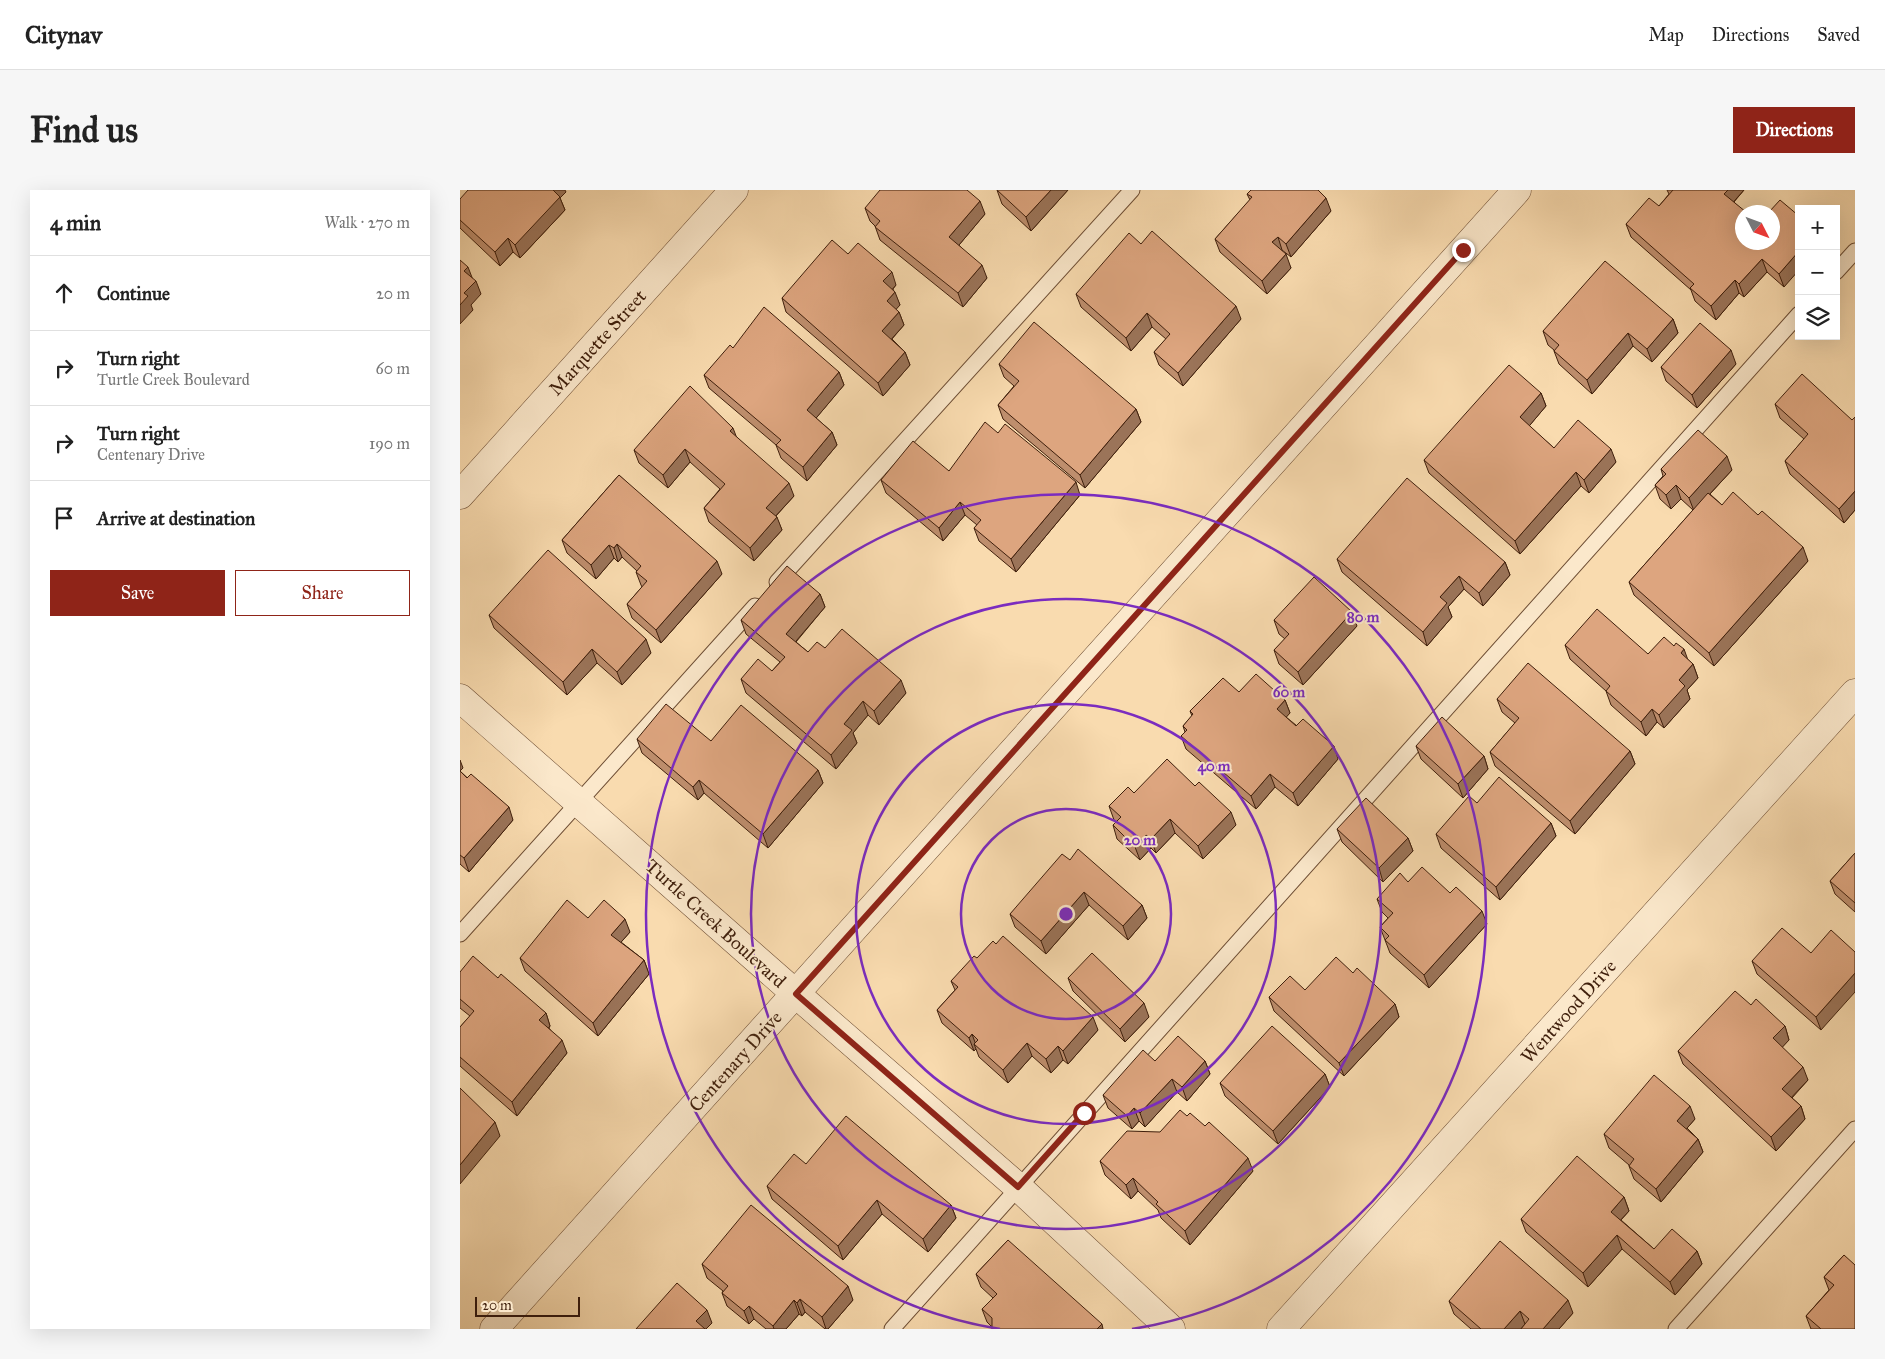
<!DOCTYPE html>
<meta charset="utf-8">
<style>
body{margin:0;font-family:"IM FELL Great Primer",serif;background:#f6f6f6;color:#222}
.controls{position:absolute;right:15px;top:15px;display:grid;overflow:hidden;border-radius:0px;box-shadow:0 5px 20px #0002}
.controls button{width:45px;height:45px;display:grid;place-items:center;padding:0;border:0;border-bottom:1px solid #e0e0e0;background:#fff;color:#222;font:25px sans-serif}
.compass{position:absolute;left:1275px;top:15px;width:45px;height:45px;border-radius:50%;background:#fff;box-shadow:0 5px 20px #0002;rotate:132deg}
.scale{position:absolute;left:15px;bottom:12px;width:105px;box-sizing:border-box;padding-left:5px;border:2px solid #3f1f0c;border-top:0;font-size:14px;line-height:18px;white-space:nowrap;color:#3f1f0c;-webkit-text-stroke:4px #fbe8cb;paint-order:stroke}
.stop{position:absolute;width:15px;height:15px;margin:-11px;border:4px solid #8f2418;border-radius:50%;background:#fff}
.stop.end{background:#8f2418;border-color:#fff;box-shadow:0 1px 5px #0008}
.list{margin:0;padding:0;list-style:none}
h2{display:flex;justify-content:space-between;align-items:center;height:65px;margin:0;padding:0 20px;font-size:21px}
h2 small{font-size:16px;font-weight:400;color:#767676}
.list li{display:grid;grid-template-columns:32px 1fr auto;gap:15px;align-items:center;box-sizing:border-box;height:75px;padding:0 20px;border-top:1px solid #e0e0e0}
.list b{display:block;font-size:19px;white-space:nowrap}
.list p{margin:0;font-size:16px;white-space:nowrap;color:#767676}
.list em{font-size:16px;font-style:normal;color:#767676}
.actions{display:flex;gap:10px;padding:15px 20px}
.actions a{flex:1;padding:11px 0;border:1px solid #8f2418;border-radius:0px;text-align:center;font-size:18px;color:#8f2418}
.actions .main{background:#8f2418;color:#fff}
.icon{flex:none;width:28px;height:28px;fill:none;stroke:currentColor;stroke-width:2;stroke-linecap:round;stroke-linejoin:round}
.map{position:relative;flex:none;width:1395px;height:1139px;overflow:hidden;border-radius:0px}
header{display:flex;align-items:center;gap:30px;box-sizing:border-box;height:70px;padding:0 25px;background:#fff;border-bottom:1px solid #e0e0e0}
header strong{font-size:24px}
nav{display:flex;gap:28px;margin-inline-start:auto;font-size:18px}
.intro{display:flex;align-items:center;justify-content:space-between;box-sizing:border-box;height:120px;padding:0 30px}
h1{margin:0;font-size:35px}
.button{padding:12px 22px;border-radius:0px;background:#8f2418;color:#fff;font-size:18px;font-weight:700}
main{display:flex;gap:30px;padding:0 30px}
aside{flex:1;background:#fff;border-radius:0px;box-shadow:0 5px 20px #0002}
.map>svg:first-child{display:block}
</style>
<header>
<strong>Citynav</strong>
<nav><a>Map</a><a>Directions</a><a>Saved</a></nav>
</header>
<div class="intro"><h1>Find us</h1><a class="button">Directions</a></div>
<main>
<aside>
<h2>4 min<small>Walk · 270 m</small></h2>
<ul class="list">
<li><svg class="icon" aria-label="ahead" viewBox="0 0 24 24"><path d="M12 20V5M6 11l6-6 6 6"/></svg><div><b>Continue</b></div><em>20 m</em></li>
<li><svg class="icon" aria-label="right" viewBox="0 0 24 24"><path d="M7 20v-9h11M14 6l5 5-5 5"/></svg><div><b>Turn right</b><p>Turtle Creek Boulevard</p></div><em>60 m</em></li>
<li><svg class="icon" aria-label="right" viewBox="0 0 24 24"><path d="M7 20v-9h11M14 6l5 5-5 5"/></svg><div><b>Turn right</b><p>Centenary Drive</p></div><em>190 m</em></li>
<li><svg class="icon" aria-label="arrive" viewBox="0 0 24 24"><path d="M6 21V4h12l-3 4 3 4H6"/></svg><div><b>Arrive at destination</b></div></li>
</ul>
<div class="actions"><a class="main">Save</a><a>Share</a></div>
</aside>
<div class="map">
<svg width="1395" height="1139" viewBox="0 0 1395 1139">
<rect width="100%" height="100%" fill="#f9dbaf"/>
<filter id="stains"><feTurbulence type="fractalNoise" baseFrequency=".004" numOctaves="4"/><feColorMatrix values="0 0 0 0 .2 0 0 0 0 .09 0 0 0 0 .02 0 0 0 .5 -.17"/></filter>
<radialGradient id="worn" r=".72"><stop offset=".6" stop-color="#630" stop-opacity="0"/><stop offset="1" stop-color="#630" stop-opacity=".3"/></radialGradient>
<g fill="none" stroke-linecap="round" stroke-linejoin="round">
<defs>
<path id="service" d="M1376 82 1395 61
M317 392 672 0
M0 744 295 416
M432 1139 1339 124
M1216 1139 1395 939"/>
<path id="minor" d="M0 305 274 0
M0 508 336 804 558 997 711 1139
M34 1139 1057 0
M821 1139 1395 503"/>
</defs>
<use href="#service" stroke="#6e4e35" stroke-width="17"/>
<use href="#minor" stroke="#6e4e35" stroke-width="29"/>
<use href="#service" stroke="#fbe8cb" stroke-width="15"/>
<use href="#minor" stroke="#fbe8cb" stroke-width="28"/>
</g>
<path fill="#be8e6d" stroke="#3f1f0c" d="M537 0H608L571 41 542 14Z
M1207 0H1284L1274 12 1312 52 1324 97 1307 82 1284 107 1279 103 1256 130 1235 111 1231 100 1171 47 1166 34 1199 16 1209 4Z
M106 2 100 8 105 20 60 68 53 62 40 76 0 38V9Z
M787 4 871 21 831 67 822 60V61L831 78 807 104 760 62 755 49 790 10Z
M405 18 525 24 499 55 527 88 503 117 420 50 415 36 410 31Z
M681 54 781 129 723 196 699 175 694 162 706 149 692 137 671 161 621 117 616 104Z
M388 64 436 95 433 99 440 115 436 119 439 122 444 135 432 149 445 162 450 175 423 206 326 122 322 108Z
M1213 129 1218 143 1192 172 1173 156 1132 204 1099 174 1094 161V160L1088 155 1083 141Z
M273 158 379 182 384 195 356 228 372 242 377 255 347 291 321 268 316 255 249 198 244 185Z
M539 174 676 219 681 232 625 298 543 229 538 215 554 196 544 187Z
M1276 174 1237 218 1206 191 1201 177Z
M1081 203 1086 216 1069 236 1094 258 1156 272 1129 303 1121 296 1060 364 969 283 964 270Z
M1315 214 1392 230 1395 227V320L1384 333 1330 284 1325 271 1344 249 1320 228Z
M538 243 620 305 556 382 519 351 514 338 517 335 505 325 483 351 426 303 421 290 489 281Z
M277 247 334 306 316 326 322 340 294 371 249 332 244 318 260 299 230 272 208 298 179 273 174 260Z
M1201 279 1272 280 1250 304 1262 315 1348 371 1254 476 1174 405 1169 392 1233 320 1221 309 1211 319 1200 309 1195 295 1203 286Z
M159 285 262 384 201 453 172 428 167 414 182 397 181 395 176 382 177 381 162 367 158 372 154 368 136 389 107 363 102 350Z
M877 369 1045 372 1050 385 1023 416 1004 399 988 417 992 427 967 456 882 382Z
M360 404 365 417 336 452 348 462 365 458 446 503 419 535 408 525 393 543 397 553 376 579 286 503 281 489 312 481 320 472 286 444 281 430Z
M29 425 191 463 162 495 137 473 107 505 34 438Z
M814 430 897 436 843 495 819 474 814 460 825 449 819 444Z
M1105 455 1227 469 1233 474 1238 488 1227 500 1230 509 1204 538 1197 532 1186 546 1151 515 1146 501 1110 469Z
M779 502 825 510 830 523 826 527 878 569 838 616 815 597 796 619 726 559 721 546 725 542 723 536 732 526 730 521Z
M1037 509 1170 561 1175 574 1115 644 1035 576 1030 562 1055 533 1042 522Z
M177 549 251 551 358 580 363 593 308 658 244 603 238 610 182 563Z
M956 556 1024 566 1028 579 1003 608 961 569Z
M0 581 53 630 9 682 0 674Z
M674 603 776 635 743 669 715 643 696 663 691 658 680 670 657 649 653 635 656 632 654 630 649 616Z
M1017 613 1091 633 1096 646 1040 710 981 658 976 644Z
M877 639 948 648 953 661 923 692 882 652Z
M1395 663V722L1375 704 1370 691Z
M610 670 682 715 687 728 668 750 629 715 586 764 555 737 550 724Z
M948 692 990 703 1027 734 969 798 930 763 920 737 928 728 922 722 917 709Z
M128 728 170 742 161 752 184 770 189 784 138 846 65 781 60 768Z
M1351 763 1361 840 1297 784 1292 771Z
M517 768 638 840 608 874 603 870 591 883 572 866 548 893 519 867 516 859 514 861 482 833 477 820 495 800 491 791Z
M0 782 38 788 86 823 90 836 89 838 107 863 57 926 0 876V837L10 826 0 818Z
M893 783 935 814 939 827 884 886 814 821 809 807 845 800Z
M608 788 689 827 665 852 613 801Z
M1291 815 1325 836 1329 850 1322 857 1348 890 1332 908 1341 916 1345 929 1316 961 1223 874 1218 861Z
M695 871H745L750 884 727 911 717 902 685 937 679 931 672 939 648 918 643 905Z
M865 884 870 897 818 954 765 906 760 893Z
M1235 929 1227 938 1238 949 1243 962 1201 1012 1174 989 1169 976V975L1149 958 1144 944Z
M640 971 793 981 730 1055 701 1028 698 1020 678 1001 671 1009 645 985Z
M346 974 491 1015 496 1028 468 1062 422 1024 383 1070 312 1009 307 996Z
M1164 1007 1169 1021 1161 1030 1194 1059 1237 1061 1242 1074 1215 1105 1162 1059 1128 1097 1066 1042 1061 1029Z
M548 1050 532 1137 527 1132 522 1119 533 1108 521 1097 516 1084Z
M1384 1065 1395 1139H1351L1346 1126 1369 1100 1364 1087Z
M242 1074 393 1110 368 1139H365L345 1122 342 1126 339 1124 326 1139H306L294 1129 289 1134 267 1116 262 1103 263 1101 247 1088Z
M989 1111 1113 1123 1099 1139H1011L994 1124Z"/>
<path fill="#9b7459" stroke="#3f1f0c" d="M92 0H105L106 2 100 8 105 20 60 68 55 55Z
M591 0H608L571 41 566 27Z
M1268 0H1284L1269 17 1264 4Z
M866 8 871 21 831 67 826 54Z
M520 11 525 24 494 61 489 47Z
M818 47 822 60 817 66 812 52Z
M48 48 53 62 40 76 35 62Z
M1339 61V80L1324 97 1319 84Z
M826 64 831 78 807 104 802 91Z
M1302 69 1307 82 1284 107 1279 94Z
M522 75 527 88 503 117 498 103Z
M8 77 13 90 4 81Z
M432 82 436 95 428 104 423 91Z
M1275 90 1279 103 1256 130 1251 116Z
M16 91 21 104 11 115 13 120 0 134V115L4 103Z
M435 102 440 115 432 124 427 111Z
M776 116 781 129 723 196 718 183Z
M439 122 444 135 427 154 422 141Z
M687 123 692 137 671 161 666 148Z
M1213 129 1218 143 1192 172 1187 159Z
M1168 143 1173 156 1132 204 1127 190Z
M1271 160 1276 174 1237 218 1232 205Z
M445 162 450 175 423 206 418 193Z
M379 182 384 195 352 233 347 220Z
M1081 203 1086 216 1065 241 1060 227Z
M676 219 681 232 625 298 620 285Z
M273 238 278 251 270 241Z
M372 242 377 255 347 291 343 277Z
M225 259 230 272 208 298 203 285Z
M1151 259 1156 272 1129 303 1124 290Z
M1267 266 1272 280 1234 321 1229 308Z
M1116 282 1121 296 1060 364 1055 351Z
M616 292 620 305 556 382 551 369Z
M329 293 334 306 311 331 306 318Z
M1216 295 1221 309 1211 319 1206 305Z
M1395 301V320L1384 333 1379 319Z
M500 312 505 325 483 351 479 338Z
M317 327 322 340 294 371 290 358Z
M157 354 162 367 158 372 154 358Z
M149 355 154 368 136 389 131 375Z
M1343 357 1348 371 1254 476 1249 463Z
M257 371 262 384 201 453 196 440Z
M1045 372 1050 385 1023 416 1019 403Z
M999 386 1004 399 988 417 992 427 967 456 963 442 980 407Z
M360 404 365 417 331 457 326 444Z
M892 422 897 436 843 495 838 482Z
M186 449 191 463 162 495 157 482Z
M132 459 137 473 107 505 103 492Z
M1224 459 1229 473 1221 463Z
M1233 474 1238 488 1227 500 1230 509 1204 538 1199 525 1219 490Z
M441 490 446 503 419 535 414 521Z
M825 510 830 523 822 532 817 519Z
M403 511 408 525 393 543 397 553 376 579 371 565 384 534Z
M1192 519 1197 532 1186 546 1181 532Z
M874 556 878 569 838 616 833 603Z
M1170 561 1175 574 1115 644 1110 631Z
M1024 566 1028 579 1003 608 998 594Z
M0 570 3 578 0 581Z
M358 580 363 593 308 658 303 644Z
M810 584 815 597 796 619 791 606Z
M239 590 244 603 238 610 233 597Z
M49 617 53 630 9 682 4 668Z
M771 622 776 635 743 669 738 656Z
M710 629 715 643 696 663 691 649Z
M1091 633 1096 646 1040 710 1036 697Z
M686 645 691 658 680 670 675 657Z
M948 648 953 661 923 692 919 678Z
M624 702 629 715 586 764 581 751Z
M682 715 687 728 668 750 663 736Z
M1022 721 1027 734 969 798 964 785Z
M165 729 170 742 156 758 151 745Z
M184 770 189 784 138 846 133 833Z
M1395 783V802L1361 840 1356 827Z
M684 813 689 827 665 852 660 839Z
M935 814 939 827 884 886 879 873Z
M86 823 90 836 84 843 79 830Z
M633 827 638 840 608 874 603 861Z
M1325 836 1329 850 1318 862 1313 848Z
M512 844 516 855 514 854 516 859 514 861 509 848Z
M102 850 107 863 57 926 52 912Z
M567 853 572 866 548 893 543 880Z
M598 856 603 870 591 883 586 869Z
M745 871 750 884 727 911 722 897Z
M1343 877 1348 890 1327 912 1322 899Z
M865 884 870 897 818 954 813 941Z
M712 889 717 902 685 937 680 923Z
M1230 916 1235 929 1222 944 1217 931Z
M1341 916 1345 929 1316 961 1311 947Z
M674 918 679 931 672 939 667 926Z
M35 932 40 946 0 994V975Z
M1238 949 1243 962 1201 1012 1196 999Z
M788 968 793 981 730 1055 725 1041Z
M673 988 678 1001 671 1009 666 995Z
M1164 1007 1169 1021 1156 1035 1151 1022Z
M417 1010 422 1024 383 1070 378 1056Z
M491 1015 496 1028 468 1062 463 1049Z
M1157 1045 1162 1059 1128 1097 1123 1083Z
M1237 1061 1242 1074 1215 1105 1210 1092Z
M388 1096 393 1110 368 1139H366L362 1127Z
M340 1109 345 1122 342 1126 337 1113Z
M334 1110 339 1124 326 1139H314L313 1136Z
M1108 1110 1113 1123 1099 1139H1083Z
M289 1116 294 1129 289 1134 284 1121Z
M247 1120 252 1133 246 1139H239L236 1131Z
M1060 1121 1065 1134 1061 1139H1044Z
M642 1134 643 1139H637Z"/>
<path fill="#dda57f" stroke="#3f1f0c" d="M8 0H93L100 7 55 55 48 48 35 62 0 30V9Z
M420 0H507L520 11 489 47 522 75 498 103 415 37 420 31 405 18Z
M537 0H591L566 27Z
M791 0H858L866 8 826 54 818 47 812 52 826 64 802 91 755 49 792 7 787 4Z
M1213 0H1268L1264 4 1286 22H1282V52H1312V22H1309L1320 10 1339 26V61L1319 84 1302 69 1279 94 1275 90 1251 116 1230 98 1234 94 1166 34 1189 8 1199 16Z
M692 41 776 116 718 183 694 162 710 144 687 123 666 148 616 104 669 43 681 54Z
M372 50 388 64 398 53 432 82 423 91 435 102 427 111 439 122 422 141 445 162 418 193 322 108Z
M0 70 8 77 4 81 16 91 4 103 8 106 0 115Z
M1145 71 1213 129 1187 159 1168 143 1127 190 1094 161 1099 155 1083 141Z
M304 117 379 182 347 220 372 242 343 277 316 255 321 250 244 185 270 155 273 158Z
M574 132 676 219 620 285 538 215 559 191 539 174Z
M1240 133 1271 160 1232 205 1201 177Z
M1049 175 1081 203 1060 227 1094 258 1118 230 1151 259 1124 290 1116 282 1055 351 964 270Z
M1342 184 1392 230 1395 227V301L1379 319 1325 271 1348 244 1315 214Z
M230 196 273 238 270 241 329 293 306 318 317 327 290 358 244 318 265 294 225 259 203 285 174 260Z
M525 232 538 243 545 234 616 292 551 369 514 338 521 330 500 312 479 338 421 290 453 251 489 281Z
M1238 240 1267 266 1229 308 1216 295 1206 305 1195 295 1206 284 1201 279Z
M159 285 257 371 196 440 167 414 187 391 176 382 181 376 157 354 154 358 149 355 131 375 102 350Z
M947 288 1045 372 1019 403 999 386 980 407 987 413 963 442 877 369Z
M1273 302 1298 325 1302 321 1343 357 1249 463 1169 392 1248 303 1262 315Z
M88 360 186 449 157 482 132 459 103 492 29 425Z
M327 376 360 404 326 444 348 462 357 452 365 458 382 439 441 490 414 521 403 511 384 534 392 540 371 565 281 489 298 469 312 481 325 467 281 430Z
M854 387 892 422 838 482 814 460 829 444 814 430Z
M1137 419 1188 464 1204 447 1214 456 1216 453 1224 459 1221 463 1233 474 1219 490 1225 496 1199 525 1192 519 1181 532 1146 501 1150 496 1105 455Z
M1068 473 1170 561 1110 631 1030 562 1059 528 1037 509Z
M796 484 825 510 817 519 836 536 843 529 874 556 833 603 810 584 791 606 721 546 727 540 723 536 733 524 730 521 763 488 779 502Z
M206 514 251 551 281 515 358 580 303 644 239 590 233 597 177 549Z
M982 527 1024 566 998 594 956 556Z
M707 569 735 596 739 592 771 622 738 656 710 629 691 649 686 645 675 657 653 635 661 627 649 616 668 597 674 603Z
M0 581 7 588 11 584 49 617 4 668 0 665Z
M1039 587 1091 633 1036 697 976 644 1009 606 1017 613Z
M906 608 948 648 919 678 877 639Z
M618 659 682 715 663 736 624 702 581 751 550 724 602 664 610 670Z
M1395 663V713L1370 691Z
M962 677 990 703 996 697 1022 721 964 785 925 750 929 746 920 737 933 723 917 709 940 683 948 692Z
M107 710 128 728 144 710 165 729 151 745 184 770 133 833 60 768Z
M1322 738 1351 763 1371 740 1395 762V783L1356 827 1292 771Z
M543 746 633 827 603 861 598 856 586 869 567 853 543 880 514 854 518 850 512 844 509 848 477 820 498 797 491 791 514 766 517 768 533 751 536 754Z
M632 763 684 813 660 839 608 788Z
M13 766 38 788 41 784 86 823 79 830 102 850 52 912 0 867V837L14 821 0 809V782Z
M876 767 893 783 897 778 935 814 879 873 809 807 830 786 845 800Z
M1275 801 1291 815 1296 809 1325 836 1313 848 1343 877 1322 899 1341 916 1311 947 1218 861Z
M812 836 865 884 813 941 760 893Z
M718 846 745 871 722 897 712 889 680 923 674 918 667 926 643 905 683 860 695 871Z
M1194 885 1230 916 1217 931 1238 949 1196 999 1169 976 1174 969 1144 944Z
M0 898 35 932 0 975Z
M720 920 727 926 730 923 745 936 749 932 788 968 725 1041 696 1014 698 1012 673 988 666 995 640 971 667 941 700 942Z
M386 926 491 1015 463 1049 417 1010 378 1056 307 996 334 964 346 974Z
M1117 966 1164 1007 1151 1022 1194 1059 1212 1039 1237 1061 1210 1092 1157 1045 1123 1083 1061 1029Z
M291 1015 388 1096 362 1127 340 1109 337 1113 334 1110 313 1136 289 1116 284 1121 262 1103 268 1096 242 1074Z
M548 1050 642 1134 637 1139H532V1128L522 1119 537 1104 516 1084Z
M1040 1051 1108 1110 1083 1139H1061L1069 1129 1060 1121 1044 1139H1021L989 1111Z
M1384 1065 1395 1075V1139H1361L1346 1126 1374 1095 1364 1087Z
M217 1093 247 1120 236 1131 245 1139H176Z"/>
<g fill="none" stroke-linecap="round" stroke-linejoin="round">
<path stroke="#8f2418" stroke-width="6" d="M624 923 558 997 336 804 1003 60"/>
</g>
<g fill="none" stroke="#7b2cbf" stroke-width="2.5">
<circle cx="606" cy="724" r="105"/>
<circle cx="606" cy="724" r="210"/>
<circle cx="606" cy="724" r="315"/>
<path d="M540 1139A420 420 0 1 1 672 1139"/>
</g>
<g text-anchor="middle" stroke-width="4" stroke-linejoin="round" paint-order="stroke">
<g font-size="19" fill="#3f1f0c" stroke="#fbe8cb">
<text transform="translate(137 152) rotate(-48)" y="7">Marquette Street</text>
<text transform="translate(256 733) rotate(42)" y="7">Turtle Creek Boulevard</text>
<text transform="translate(1108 821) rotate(-48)" y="7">Wentwood Drive</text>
<text transform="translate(275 871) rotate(-48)" y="7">Centenary Drive</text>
</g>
</g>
<circle cx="606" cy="724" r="8" fill="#7b2cbf" stroke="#fbe8cb" stroke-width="2.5"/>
<g font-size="15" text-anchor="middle" font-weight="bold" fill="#7b2cbf" stroke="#fbe8cb" stroke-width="4" stroke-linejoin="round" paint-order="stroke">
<text x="903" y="432">80 m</text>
<text x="829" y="507">60 m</text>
<text x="754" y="581">40 m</text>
<text x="680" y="655">20 m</text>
</g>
<rect width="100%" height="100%" filter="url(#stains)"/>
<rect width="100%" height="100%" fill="url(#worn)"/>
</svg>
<div class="controls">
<button>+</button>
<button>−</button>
<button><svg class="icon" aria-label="layers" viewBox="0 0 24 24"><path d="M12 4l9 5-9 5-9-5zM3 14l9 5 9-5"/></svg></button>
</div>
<svg class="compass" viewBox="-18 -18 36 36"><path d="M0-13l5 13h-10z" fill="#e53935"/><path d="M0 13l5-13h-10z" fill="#767676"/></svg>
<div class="scale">20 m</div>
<div class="stop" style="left:624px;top:923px"></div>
<div class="stop end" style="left:1003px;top:60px"></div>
</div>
</main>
